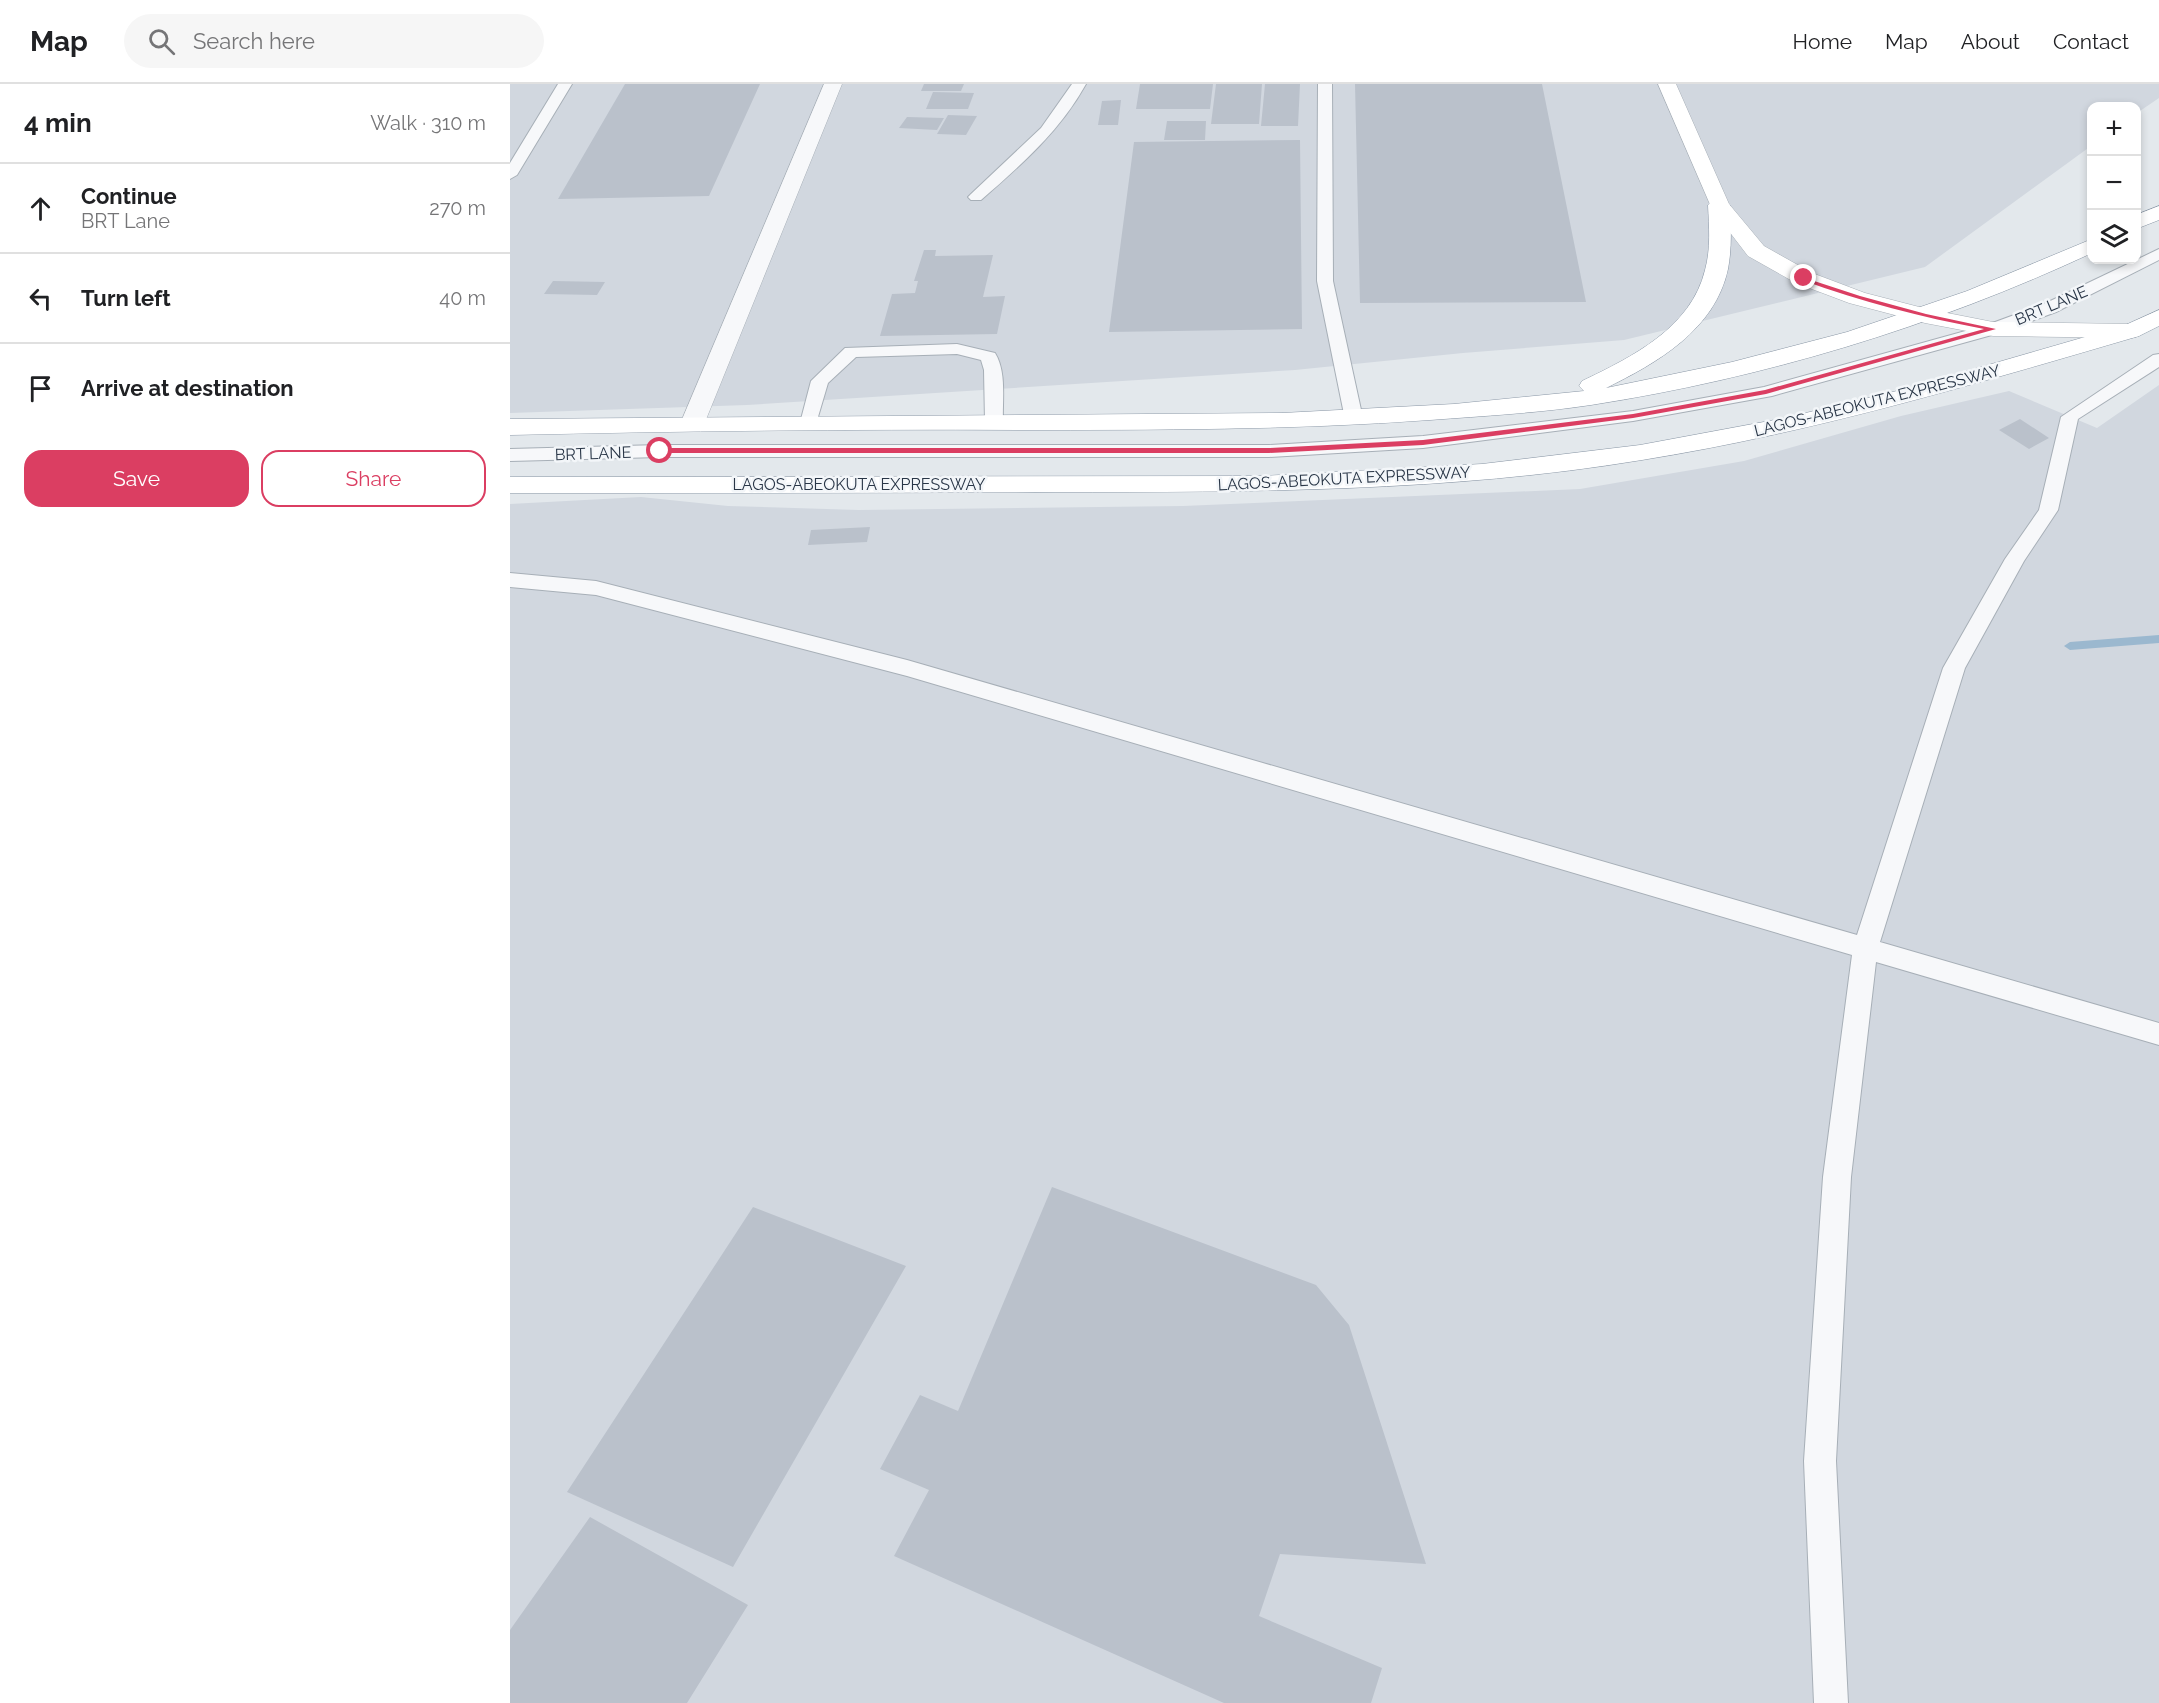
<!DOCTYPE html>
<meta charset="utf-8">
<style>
body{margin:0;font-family:Raleway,sans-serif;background:#f6f6f6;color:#202124}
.controls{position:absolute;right:18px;top:18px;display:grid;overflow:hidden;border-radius:12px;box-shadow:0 3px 9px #0003}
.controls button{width:54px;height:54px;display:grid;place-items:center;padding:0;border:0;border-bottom:2px solid #e0e0e0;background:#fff;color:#202124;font:30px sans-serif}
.stop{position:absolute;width:18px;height:18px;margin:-14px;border:4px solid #db3e62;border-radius:50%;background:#fff}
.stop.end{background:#db3e62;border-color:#fff;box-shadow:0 2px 6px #0008}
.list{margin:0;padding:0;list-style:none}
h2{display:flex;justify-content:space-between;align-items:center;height:78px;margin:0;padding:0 24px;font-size:26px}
h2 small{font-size:20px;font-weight:400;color:#757577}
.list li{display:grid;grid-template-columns:39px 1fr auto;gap:18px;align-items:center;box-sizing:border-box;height:90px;padding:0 24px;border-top:2px solid #e0e0e0}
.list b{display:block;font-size:22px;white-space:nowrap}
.list p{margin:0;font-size:20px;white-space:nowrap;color:#757577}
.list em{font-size:20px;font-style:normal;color:#757577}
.actions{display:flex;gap:12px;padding:18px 24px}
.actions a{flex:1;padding:14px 0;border:2px solid #db3e62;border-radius:18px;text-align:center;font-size:21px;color:#db3e62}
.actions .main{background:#db3e62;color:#fff}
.icon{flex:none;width:33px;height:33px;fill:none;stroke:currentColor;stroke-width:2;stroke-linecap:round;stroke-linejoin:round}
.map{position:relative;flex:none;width:1649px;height:1619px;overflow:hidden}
header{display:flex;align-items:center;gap:36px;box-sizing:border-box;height:84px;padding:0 30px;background:#fff;border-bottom:2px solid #e0e0e0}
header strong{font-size:28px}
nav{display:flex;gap:33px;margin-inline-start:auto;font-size:21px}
.search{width:420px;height:54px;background:#f6f6f6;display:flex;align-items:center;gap:15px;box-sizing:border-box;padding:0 21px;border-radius:33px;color:#757577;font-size:22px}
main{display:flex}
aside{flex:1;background:#fff}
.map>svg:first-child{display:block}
</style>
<header>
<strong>Map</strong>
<div class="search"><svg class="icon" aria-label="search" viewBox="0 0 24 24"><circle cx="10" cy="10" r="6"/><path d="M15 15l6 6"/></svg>Search here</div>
<nav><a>Home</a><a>Map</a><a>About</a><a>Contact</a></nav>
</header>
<main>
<aside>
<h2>4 min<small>Walk · 310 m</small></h2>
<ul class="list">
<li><svg class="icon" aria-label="ahead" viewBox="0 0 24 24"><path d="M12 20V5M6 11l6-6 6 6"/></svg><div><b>Continue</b><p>BRT Lane</p></div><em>270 m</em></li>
<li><svg class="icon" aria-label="left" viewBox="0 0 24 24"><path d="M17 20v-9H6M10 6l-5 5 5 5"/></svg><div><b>Turn left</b></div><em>40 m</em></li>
<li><svg class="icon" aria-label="arrive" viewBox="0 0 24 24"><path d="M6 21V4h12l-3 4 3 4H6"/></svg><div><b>Arrive at destination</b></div></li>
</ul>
<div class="actions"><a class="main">Save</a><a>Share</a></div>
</aside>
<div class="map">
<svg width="1649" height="1619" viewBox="0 0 1649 1619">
<rect width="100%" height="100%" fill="#e3e8ec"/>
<path fill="#d1d7df" d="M0 0H1649V14L1627 29 1626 22H1582L1581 62 1415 183 1114 256 953 269 785 286 237 321 0 329Z
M1649 301V1619H0V420L131 413 218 422 349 426 673 422 1070 405 1234 377 1391 332 1499 307 1587 344Z"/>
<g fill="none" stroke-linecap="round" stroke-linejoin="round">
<path fill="#9bb8cf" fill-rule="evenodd" d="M1649 551V559L1560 566 1554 562 1560 558Z"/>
</g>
<path fill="#bac1cb" d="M115 0H250L199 112 48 115Z
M414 0H454L451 7H411Z
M630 0H703L700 25H626Z
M706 0H752L749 40H701Z
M755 0H790L788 42H751Z
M845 0H1032L1076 218 850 219Z
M423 8 464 9 458 25H416Z
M611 16 608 41H588L592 17Z
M438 31 467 32 456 51 427 50Z
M397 33 434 34 427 46 389 44Z
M657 37H696L695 56H654Z
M790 56 792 245 599 248 624 58Z
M414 166H426L425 172 483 171 473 213 495 212 487 250 370 252 382 210 405 209 408 197H404Z
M43 197 95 198 87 211 34 210Z
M1510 335 1539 354 1519 365 1489 346Z
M360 443 357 458 298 461 301 446Z
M542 1103 806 1201 839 1241 916 1480 770 1470 749 1532 872 1584 861 1619H714L384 1472 419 1406 370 1385 410 1311 448 1327Z
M243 1123 396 1182 223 1483 57 1408Z
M80 1433 238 1521 177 1619H0V1546Z"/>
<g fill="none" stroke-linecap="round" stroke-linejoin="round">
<defs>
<path id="service" d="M48 0H62L7 91 0 95V79Z
M562 0H576C550 47 511 81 471 116H461L458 113 461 110 531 44Z
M808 0H822L823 197 853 335 850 339H838L835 335 807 197Z
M1649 165V176L1546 228 1489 249 1262 312 1123 337 913 364 759 373H150L0 377V365L150 361H759L913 352 1123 327 1254 303 1477 241 1534 220Z
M447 260 485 269C497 288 492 317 493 338L490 342H478L475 338 474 286 471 276 447 270 346 273 318 299 305 343H293L290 339 301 297 335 264Z
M1649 270V283L1568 335 1548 426 1514 477 1455 584 1370 858 1649 939V961L1366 878 1341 1093 1326 1377 1338 1619H1304L1294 1377 1313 1093 1342 871 397 592 86 511 0 503V489L86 497 397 576 1347 851 1433 584 1495 475 1529 426 1551 333 1643 271Z"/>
<path id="minor" d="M314 0H332L195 338 192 343 183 346 174 343 171 338Z"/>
<path id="secondary" d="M1148 0H1166L1219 120 1254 162 1302 189 1355 209 1417 225 1483 238 1621 240 1629 242 1633 247 1629 252 1621 254 1483 252 1415 239 1339 219 1286 199 1238 172 1202 125Z"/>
<path id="trunk" d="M1209 115 1216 117 1220 121C1221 143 1222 164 1218 185 1205 246 1147 279 1096 304L1222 278 1337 248 1457 207 1582 155V169C1423 243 1254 294 1081 321 1028 329 974 332 920 336 783 346 646 346 509 346 339 345 169 347 0 351V335L772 329 944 320 1074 307 1069 302 1072 297C1122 273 1181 244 1195 186 1201 164 1199 143 1198 121L1202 117Z
M1649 122V136L1626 145V131Z
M1649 226V242L1629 252C1465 300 1301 349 1132 376 939 408 741 408 546 408 364 409 182 409 0 409V393L753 392 972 380 1130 361 1275 334 1395 305 1613 242Z"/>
</defs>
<use href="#service" stroke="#a7afb7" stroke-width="2"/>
<use href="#minor" stroke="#a7afb7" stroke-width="1"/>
<use href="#secondary" stroke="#a7afb7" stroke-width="1"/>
<use href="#trunk" stroke="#8996a5" stroke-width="1"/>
<use href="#service" fill="#f7f8fa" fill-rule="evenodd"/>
<use href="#minor" fill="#f7f8fa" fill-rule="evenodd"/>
<use href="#secondary" fill="#fff" fill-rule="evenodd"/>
<use href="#trunk" fill="#fff" fill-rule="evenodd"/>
</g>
<path fill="#db3e62" d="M1292 193 1350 212 1416 230 1486 245 1256 310 1123 334 913 361 759 369H150L146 367 150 364H759L913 356 1123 330 1255 306 1474 245C1411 233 1352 218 1292 196Z"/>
<g text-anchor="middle" stroke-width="5" stroke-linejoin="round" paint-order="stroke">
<g font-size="16" fill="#293647" stroke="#f3f6f9">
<text transform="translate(1541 221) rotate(-23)" y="6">BRT LANE</text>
<text transform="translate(1367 316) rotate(-14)" y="6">LAGOS-ABEOKUTA EXPRESSWAY</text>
<text transform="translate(83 369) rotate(-2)" y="6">BRT LANE</text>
<text transform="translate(834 394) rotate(-3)" y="6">LAGOS-ABEOKUTA EXPRESSWAY</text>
<text x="349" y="406">LAGOS-ABEOKUTA EXPRESSWAY</text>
</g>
</g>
</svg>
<div class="controls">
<button>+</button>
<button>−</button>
<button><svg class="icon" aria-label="layers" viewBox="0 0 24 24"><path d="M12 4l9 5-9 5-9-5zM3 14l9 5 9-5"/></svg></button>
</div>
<div class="stop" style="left:150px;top:367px"></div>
<div class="stop end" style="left:1294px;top:194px"></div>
</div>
</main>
